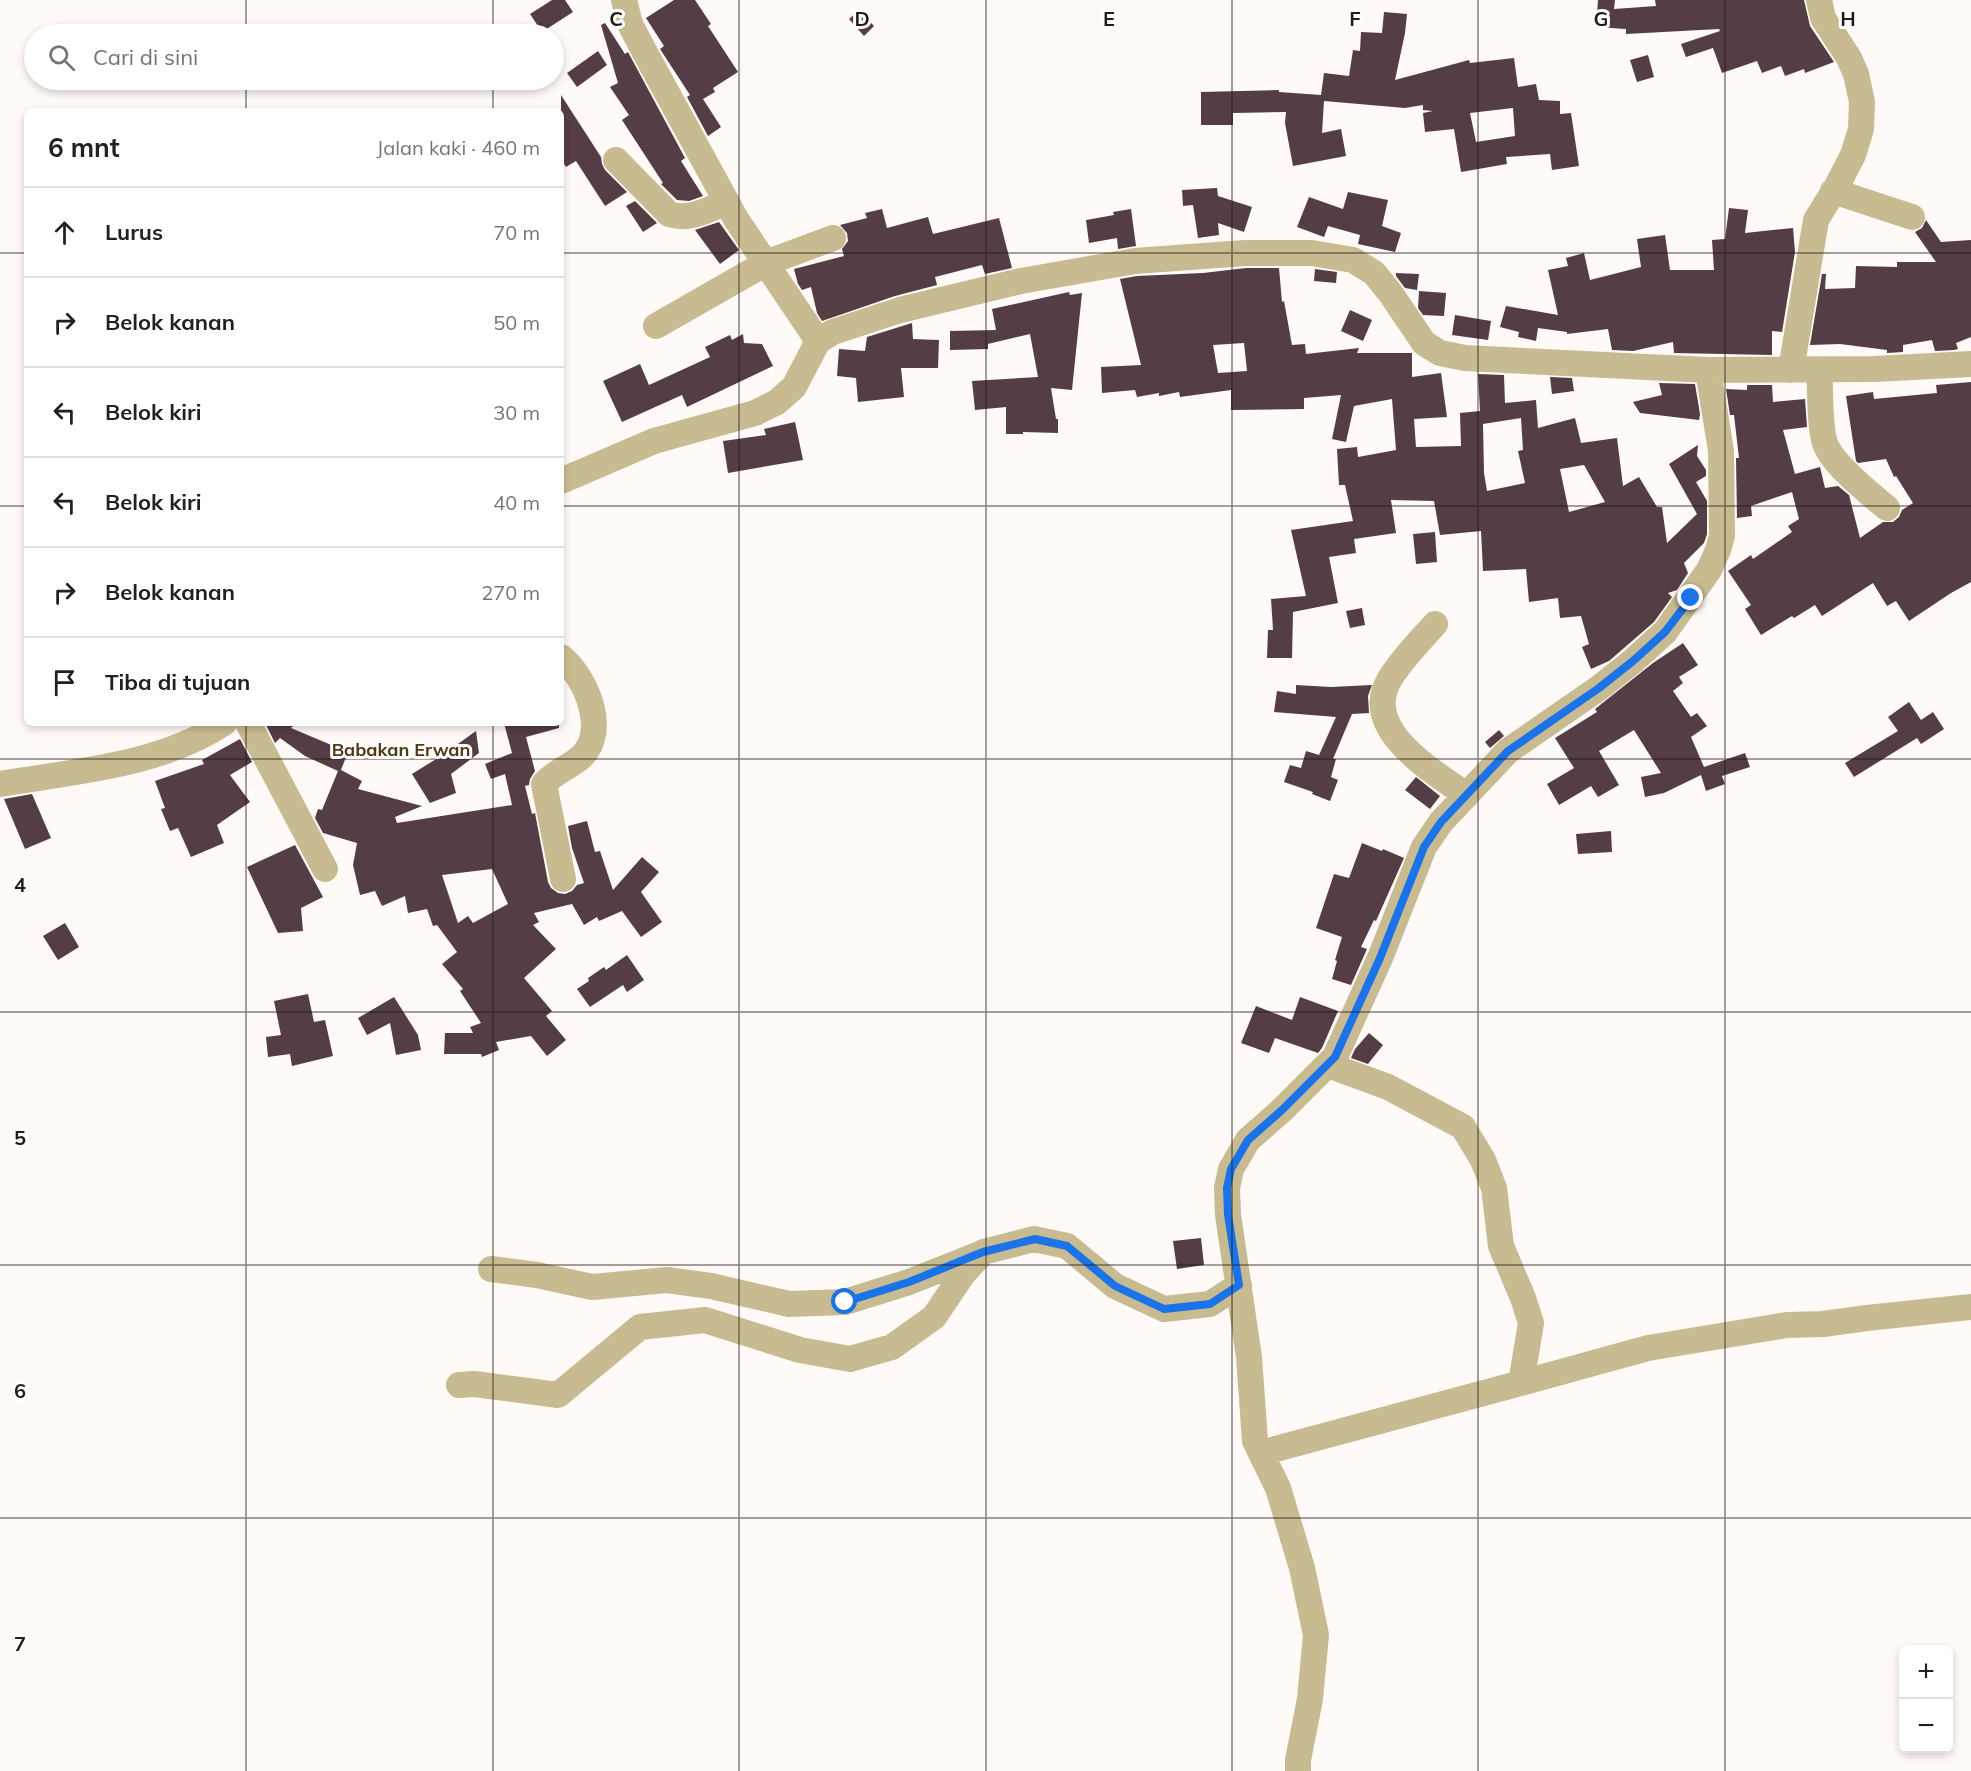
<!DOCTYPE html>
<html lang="id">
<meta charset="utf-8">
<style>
body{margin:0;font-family:Mulish,sans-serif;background:#f2f2f2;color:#202124}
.controls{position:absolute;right:18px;bottom:18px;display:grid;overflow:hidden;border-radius:9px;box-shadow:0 3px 9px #0003}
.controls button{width:54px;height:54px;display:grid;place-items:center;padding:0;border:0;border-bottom:2px solid #e0e0e0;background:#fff;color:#202124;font:30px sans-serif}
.stop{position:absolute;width:18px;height:18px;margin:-14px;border:4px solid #1a73e8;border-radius:50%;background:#fff}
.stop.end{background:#1a73e8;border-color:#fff;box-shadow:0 2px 6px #0008}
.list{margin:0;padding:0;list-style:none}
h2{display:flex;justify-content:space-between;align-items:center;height:78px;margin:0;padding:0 24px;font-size:26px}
h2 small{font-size:20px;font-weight:400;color:#757577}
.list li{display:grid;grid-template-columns:39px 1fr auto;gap:18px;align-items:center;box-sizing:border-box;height:90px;padding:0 24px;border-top:2px solid #e0e0e0}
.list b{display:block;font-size:22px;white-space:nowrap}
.list em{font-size:20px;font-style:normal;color:#757577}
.icon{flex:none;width:33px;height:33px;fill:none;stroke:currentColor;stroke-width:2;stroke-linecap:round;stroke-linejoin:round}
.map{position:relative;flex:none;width:1971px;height:1771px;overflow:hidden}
.search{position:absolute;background:#fff;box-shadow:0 3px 9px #0003;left:24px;top:24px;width:540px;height:66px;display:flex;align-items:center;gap:15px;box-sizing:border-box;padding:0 21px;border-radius:33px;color:#757577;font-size:22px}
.panel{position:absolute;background:#fff;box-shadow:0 3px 9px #0003;left:24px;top:108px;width:540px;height:618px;border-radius:9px}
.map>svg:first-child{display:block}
</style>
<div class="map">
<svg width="1971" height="1771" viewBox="0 0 1971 1771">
<rect width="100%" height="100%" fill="#fff9f7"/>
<path fill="#543d45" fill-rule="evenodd" d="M552 0H565L573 12 542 32 530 14Z
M674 0H695L711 24 708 26 738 72 713 88 715 92 703 99 721 127 708 136 687 97 690 95 660 49 664 46 646 18Z
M1598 0H1615L1614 9 1656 6 1655 0H1804L1810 26 1834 62 1805 73 1804 69 1785 76 1781 66 1762 73 1757 61 1722 73 1713 48 1686 57 1681 44 1720 31 1719 29 1626 34V29L1596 27Z
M859 10 874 26 864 36 849 19Z
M1384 12 1407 14 1405 33 1395 80 1469 60 1470 63 1514 58 1518 87 1536 84 1539 100 1560 101V114L1571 113 1579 166 1552 170 1550 154 1506 157 1507 164 1461 172 1454 129 1425 132 1423 113 1433 111 1423 110V105L1405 108 1324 101 1322 133 1341 129 1346 156 1293 166 1285 123 1286 112 1233 113V125H1201V92L1279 90V92L1321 95 1324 73 1349 76 1353 50 1360 51 1361 32 1382 33ZM1513 108 1515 136 1476 142 1470 113Z
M605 23 625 54 628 52 685 158 681 161 703 196 689 201 677 200 661 184 663 183 622 120 629 115 610 87 618 83 601 25Z
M598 51 607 65 577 87 567 73Z
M1648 55 1654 77 1637 82 1630 60Z
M561 95 601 157 602 164 605 170 627 192 605 206 576 161 566 167 561 159Z
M1217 188 1218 196 1252 207 1244 232 1218 223 1219 235 1198 238 1193 205 1183 206 1182 190Z
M1348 192 1388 200 1382 226 1401 233 1395 252 1358 244 1360 235 1328 226 1324 237 1297 227 1309 197 1343 209Z
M635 201 657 223 643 232 626 206Z
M1729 208 1748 210 1745 233 1793 228 1795 252 1782 332 1772 331V355L1674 353 1673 342 1633 351 1612 350 1608 329 1567 334V332L1538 328 1536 341 1518 337 1519 332 1500 327 1506 306 1558 315 1548 270 1568 266 1566 258 1584 253 1590 280 1641 267 1637 239 1665 235 1670 270H1714L1712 240 1725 239Z
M882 209 887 228 928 217 933 234 999 218 1012 268 985 274 982 265 935 277 937 285 895 296 822 321 817 313 811 287 802 290 798 284 794 269 844 256 842 249 848 241 847 233 840 225 867 218 865 213Z
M1131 209 1136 246 1118 249 1117 238 1089 243 1086 220 1114 215 1113 212Z
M1926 220 1941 242 1971 240V337L1956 343 1958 349 1954 350 1935 351 1932 340 1903 345V352L1887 353V350L1840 344 1810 345 1822 274H1826L1825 289 1855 288 1856 266 1897 267V262H1936L1915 232 1922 228Z
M719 222 739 250 720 264 695 230Z
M1246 268H1279L1282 302 1284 301 1292 345 1305 344 1306 354 1359 348 1357 353H1412V377L1441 373 1447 417 1414 419 1416 447 1461 446 1460 413 1480 411 1478 374 1504 375 1505 403 1536 400 1538 428 1575 418 1581 443 1617 438 1623 486 1639 477 1657 507H1662L1667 543 1697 514 1669 464 1698 445 1697 456 1706 470V476L1696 482 1707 501V534L1704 543 1684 563 1688 573 1677 590 1668 593 1672 597 1654 622 1609 661 1591 669 1582 647 1589 644 1581 616 1560 618 1558 598 1529 602 1526 569 1483 571 1481 531 1440 535 1434 501 1391 500 1396 533 1354 539 1356 553 1329 557 1338 603 1293 612 1292 658H1267L1268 630H1273L1271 599 1306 596 1291 530 1353 521 1345 485H1339L1337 449 1357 447 1358 457 1396 450 1392 399 1354 406 1346 442 1332 439 1341 395 1304 398V409L1231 410V390L1180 397 1179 392 1159 396V393L1137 397 1135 390 1102 393 1101 367 1141 365 1120 279 1137 276 1203 273ZM1244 343 1247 371 1218 373 1213 345ZM1521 418 1523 450 1518 451 1525 483 1487 491 1484 473 1483 424ZM1584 465 1605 502 1569 512 1560 469Z
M1315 269 1337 272 1336 283 1314 281Z
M1396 273 1419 274 1417 290 1405 288 1396 276Z
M1419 291 1446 293 1444 316 1423 315 1418 308Z
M1069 292 1070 295 1082 293 1072 390 1051 388 1056 419H1058V433L1023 432V434H1006V407L975 410 972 381 1038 377 1030 334 988 344V349L950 350V331L996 330 992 309Z
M1350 310 1372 320 1363 341 1341 331Z
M1455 315 1491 321 1488 340 1452 335Z
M912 323 913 339 939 340 938 368H901L904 397 858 402 856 378 837 376 839 349 865 351 867 337Z
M743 334 744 343 762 344 773 366 687 407 682 395 622 422 603 381 640 364 649 385 710 357 705 347 730 335 732 340Z
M1550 377 1572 378 1574 391 1552 394Z
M1971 382V582L1951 593 1909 621 1896 601 1887 606 1873 583 1822 616 1815 605 1794 618 1792 616 1761 635 1745 609 1751 605 1728 571 1751 555 1753 559 1792 532 1788 526 1799 519 1792 492 1751 506 1752 516 1737 518 1736 458H1739L1734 415H1730L1726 389 1747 390V385H1772L1773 402 1805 399 1807 427 1783 430 1795 474 1820 467 1825 488 1838 486 1849 495 1860 538 1883 522H1893L1899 517 1902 510 1913 503 1896 476 1894 477 1886 459 1858 463 1856 461 1846 396 1873 392 1874 399 1937 393 1936 385Z
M1659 383 1695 384 1700 414 1699 420 1640 413 1633 402 1662 395Z
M795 422 803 460 728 473 723 441 766 435 764 429Z
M1435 532 1437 562 1416 564 1413 534Z
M1362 608 1365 625 1350 628 1346 611Z
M1683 643 1698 665 1679 677 1683 683 1673 691 1691 717 1697 713 1707 726 1691 737 1704 767 1745 753 1750 767 1722 776 1725 784 1706 791 1701 775 1664 793 1645 797 1641 777 1661 773 1634 730 1599 751 1619 785 1598 797 1591 786 1559 805 1547 784 1574 768 1555 738 1597 712 1595 709 1653 663Z
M1296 685 1331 687 1372 685 1368 696 1369 713 1352 714 1333 759H1336L1331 777 1338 780 1330 801 1312 794 1313 792 1284 782 1290 765 1301 768 1306 751 1319 755 1336 717 1274 712 1277 691 1296 694Z
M1909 702 1921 720 1933 712 1944 729 1921 744 1917 738 1854 777 1845 763 1898 731 1888 717Z
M265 723H296L291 728 348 752 341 770 362 781 358 789 422 806 395 817 397 823 512 805 505 774 491 779 485 764 512 753 504 723H559V728L526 737 535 771 530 779 529 785 525 786 532 814 535 813 548 882 551 888 558 893 565 894 572 891 577 885 584 883 572 848 568 826 587 821 595 852 600 851 613 890 642 857 659 872 641 892 662 922 641 937 622 911 599 921 597 917 584 925 572 904 534 913 539 922 533 925 556 949 524 978 552 1011 546 1016 566 1040 547 1056 531 1036 496 1042 499 1050 482 1057 481 1054H444L445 1033H473L470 1027 481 1023 460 991 463 989 442 964 457 952 437 925 433 926 427 909 408 913 405 896 382 906 375 891 360 895 353 865 357 843 323 833 315 818 318 809 322 810 338 771 305 756 280 738 275 743ZM492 869 508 904 473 923 468 916 458 923 442 875Z
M1499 730 1504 736 1490 748 1485 742Z
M476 731 479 753 451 774 456 793 430 803 412 774 441 756Z
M240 739 252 762 230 775 250 802 217 825 224 843 191 857 178 828 170 831 161 809 165 808 155 781 204 764 202 760Z
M1416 777 1440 796 1430 809 1405 790Z
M32 794 51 838 25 849 4 799Z
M1611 831 1612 852 1578 854 1576 834Z
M1362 843 1382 851 1383 849 1404 858 1376 921 1374 920 1361 947 1367 949 1351 985 1332 979 1337 961 1335 960 1342 937 1316 928 1334 874 1349 878Z
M295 845 323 897 301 908 303 931 278 933 247 867Z
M65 923 79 947 58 960 43 936Z
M627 955 644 980 627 992 623 985 590 1007 577 989 589 981 588 978 604 967 606 970Z
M308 994 314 1022 325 1020 333 1056 292 1066 290 1054 268 1057 266 1037 281 1035 274 1001Z
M394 997 418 1035 421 1050 396 1055 390 1023 367 1035 358 1018Z
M1300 997 1338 1011 1322 1048 1318 1053 1275 1038 1269 1053 1241 1043 1256 1006 1292 1020Z
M1369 1033 1383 1045 1368 1064 1351 1058 1355 1049Z
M1201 1238 1204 1265 1177 1269 1173 1241Z"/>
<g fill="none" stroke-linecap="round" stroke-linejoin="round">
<path stroke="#c9bb91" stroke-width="26" d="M624 0 630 24 643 49 736 219 818 341
M616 160 669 214C689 221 708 210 727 202
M1833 191 1912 217
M656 326 766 263 833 238
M1791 370 1816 220 1837 186 1853 155 1861 129 1862 102 1856 74 1849 58 1823 18 1819 0
M1819 370C1821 393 1819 418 1824 440 1829 462 1870 494 1887 508
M561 481 654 441 755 413 777 402 794 387 818 341 833 332 900 310 1021 281 1135 261 1245 253H1312L1353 260 1374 273 1391 294 1424 343 1440 353 1465 358 1708 370 1874 369 1971 364
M1435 624C1420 641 1403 658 1391 677 1358 729 1432 770 1466 795
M561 657C586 677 609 731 581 757 570 767 554 772 544 784L563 879
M248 723 325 869
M0 784C75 771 159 766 224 723
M1328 1065 1388 1087 1463 1127 1483 1160 1494 1188 1501 1246 1523 1298 1531 1323 1521 1383 1648 1348 1787 1325 1823 1324 1867 1318 1971 1307
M491 1269 537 1275 592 1287 667 1280 711 1286 789 1304 845 1302 909 1282 977 1255
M459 1385 474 1384 558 1395 640 1327 705 1320 800 1350 850 1359 892 1347 934 1317 963 1274 983 1252 1034 1239 1067 1246 1115 1286 1164 1309 1210 1304 1239 1285
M1261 1453 1521 1383
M1298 1771V1760L1310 1699 1316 1635 1302 1568 1278 1488 1255 1441 1249 1357 1228 1215 1227 1188 1231 1169 1248 1140 1282 1110 1335 1057 1380 958 1424 847 1441 822 1508 751 1599 688 1633 661 1665 632 1709 570 1718 550 1722 536 1721 451 1708 370"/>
</g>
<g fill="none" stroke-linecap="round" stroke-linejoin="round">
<path stroke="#1a73e8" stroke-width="8" d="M845 1302 909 1282 983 1252 1035 1239 1067 1246 1115 1286 1164 1309 1210 1304 1239 1285 1228 1215 1227 1188 1231 1169 1248 1140 1282 1110 1335 1057 1380 958 1424 847 1441 822 1508 751 1599 688 1633 661 1665 632 1691 598"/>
</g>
<path fill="none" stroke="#231b16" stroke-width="1.5" stroke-opacity="0.55" d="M246 0V34M493 0V34M739 0V1771M986 0V1771M1232 0V1771M1478 0V1771M1725 0V1771M246 80V111M493 80V111M0 253H27M561 253H1971M0 506H27M561 506H1971M246 723V1771M493 723V1771M0 759H1971M0 1012H1971M0 1265H1971M0 1518H1971"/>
<g text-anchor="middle" stroke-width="6" stroke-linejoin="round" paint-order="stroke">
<g font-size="18" font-weight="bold" fill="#513816" stroke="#fff">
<text x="401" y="756">Babakan Erwan</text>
</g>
</g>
<g font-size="20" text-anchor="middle" font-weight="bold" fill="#231b16" stroke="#fff" stroke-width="6" stroke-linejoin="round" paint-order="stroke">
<text x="616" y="26">C</text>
<text x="862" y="26">D</text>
<text x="1109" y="26">E</text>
<text x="1355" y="26">F</text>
<text x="1601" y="26">G</text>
<text x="1848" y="26">H</text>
<text x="20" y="892">4</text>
<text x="20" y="1145">5</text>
<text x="20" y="1398">6</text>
<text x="20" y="1651">7</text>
</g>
</svg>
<div class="controls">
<button>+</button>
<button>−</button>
</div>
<div class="stop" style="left:845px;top:1302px"></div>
<div class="stop end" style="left:1691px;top:598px"></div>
<div class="search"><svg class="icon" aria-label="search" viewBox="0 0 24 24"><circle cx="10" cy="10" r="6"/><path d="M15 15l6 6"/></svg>Cari di sini</div>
<section class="panel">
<h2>6 mnt<small>Jalan kaki · 460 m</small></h2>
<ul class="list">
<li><svg class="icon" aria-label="ahead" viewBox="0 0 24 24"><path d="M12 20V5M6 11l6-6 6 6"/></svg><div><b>Lurus</b></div><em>70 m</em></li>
<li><svg class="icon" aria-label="right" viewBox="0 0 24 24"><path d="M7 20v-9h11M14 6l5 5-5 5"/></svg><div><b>Belok kanan</b></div><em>50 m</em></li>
<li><svg class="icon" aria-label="left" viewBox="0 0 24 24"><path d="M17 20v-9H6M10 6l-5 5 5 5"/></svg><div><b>Belok kiri</b></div><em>30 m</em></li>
<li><svg class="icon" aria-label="left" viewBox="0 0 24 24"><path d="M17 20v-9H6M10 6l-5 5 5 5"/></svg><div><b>Belok kiri</b></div><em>40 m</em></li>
<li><svg class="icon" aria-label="right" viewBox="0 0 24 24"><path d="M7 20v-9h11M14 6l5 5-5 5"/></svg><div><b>Belok kanan</b></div><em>270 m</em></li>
<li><svg class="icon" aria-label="arrive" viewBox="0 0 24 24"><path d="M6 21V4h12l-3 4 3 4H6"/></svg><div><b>Tiba di tujuan</b></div></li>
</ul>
</section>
</div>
